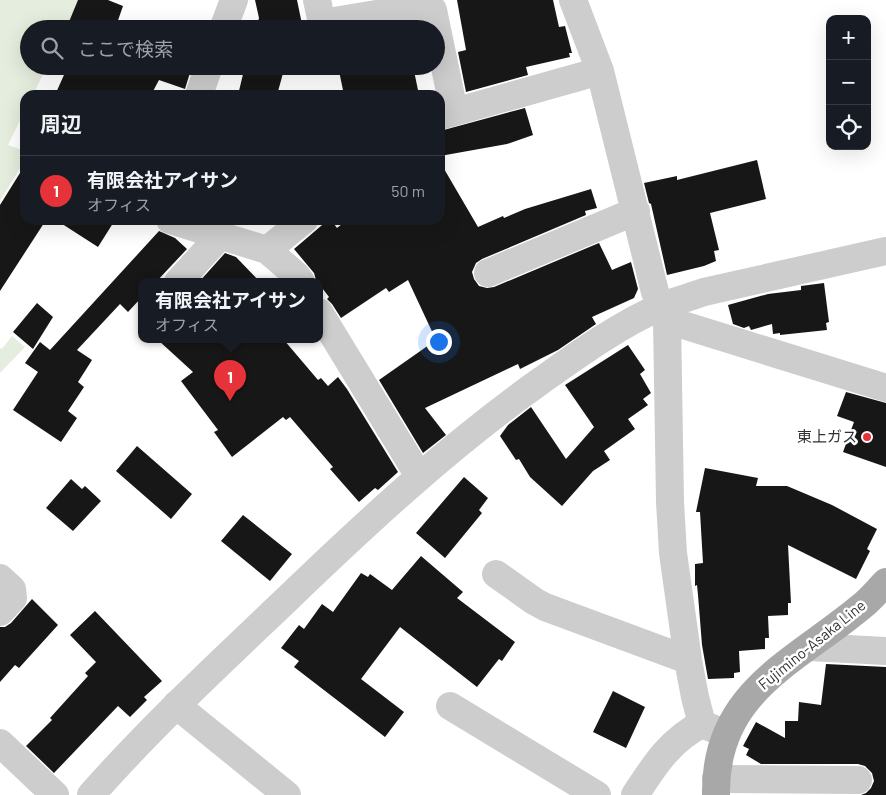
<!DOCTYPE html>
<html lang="ja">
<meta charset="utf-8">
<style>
body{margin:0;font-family:Barlow,"Noto Sans JP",sans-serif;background:#20242c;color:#f1f3f6}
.controls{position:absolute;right:15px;top:15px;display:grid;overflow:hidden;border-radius:10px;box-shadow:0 5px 20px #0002}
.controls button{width:45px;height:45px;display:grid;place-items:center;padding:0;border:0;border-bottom:1px solid #363941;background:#171b24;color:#f1f3f6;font:25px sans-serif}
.you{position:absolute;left:438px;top:341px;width:18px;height:18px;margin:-12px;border:4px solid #fff;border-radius:50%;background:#1a73e8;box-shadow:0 0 0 8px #1a73e833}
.badge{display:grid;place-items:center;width:32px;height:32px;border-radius:50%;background:#e53339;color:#fff;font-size:16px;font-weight:700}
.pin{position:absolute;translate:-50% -41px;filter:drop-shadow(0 1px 2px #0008)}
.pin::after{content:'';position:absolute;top:26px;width:18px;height:15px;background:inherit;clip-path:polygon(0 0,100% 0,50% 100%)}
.popup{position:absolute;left:138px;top:278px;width:185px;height:65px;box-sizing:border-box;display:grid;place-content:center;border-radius:10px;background:#171b24;filter:drop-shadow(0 1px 4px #0005);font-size:16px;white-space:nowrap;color:#9ea1a6}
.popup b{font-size:19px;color:#f1f3f6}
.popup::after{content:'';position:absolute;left:50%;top:100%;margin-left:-10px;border:10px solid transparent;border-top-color:#171b24}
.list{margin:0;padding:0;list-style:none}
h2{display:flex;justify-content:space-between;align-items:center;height:65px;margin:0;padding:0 20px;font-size:21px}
h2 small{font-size:16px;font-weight:400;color:#9ea1a6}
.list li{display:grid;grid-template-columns:32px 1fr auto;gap:15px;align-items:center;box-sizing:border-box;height:70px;padding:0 20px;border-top:1px solid #363941}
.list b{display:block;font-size:19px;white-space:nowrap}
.list p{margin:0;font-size:16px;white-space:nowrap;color:#9ea1a6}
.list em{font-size:16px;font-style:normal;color:#9ea1a6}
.icon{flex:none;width:28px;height:28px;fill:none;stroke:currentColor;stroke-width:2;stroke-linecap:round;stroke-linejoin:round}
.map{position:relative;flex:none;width:886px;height:795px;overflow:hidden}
.search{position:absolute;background:#171b24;box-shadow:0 5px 20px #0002;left:20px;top:20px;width:425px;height:55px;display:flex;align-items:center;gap:12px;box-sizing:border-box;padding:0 18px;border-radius:28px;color:#9ea1a6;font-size:19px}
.panel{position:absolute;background:#171b24;box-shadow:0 5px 20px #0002;left:20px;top:90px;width:425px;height:135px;border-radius:15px}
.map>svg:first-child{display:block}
</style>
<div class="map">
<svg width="886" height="795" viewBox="0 0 886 795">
<rect width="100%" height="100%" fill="#fff"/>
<path fill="#e5edde" d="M0 0H80L66 29H29V66H47L33 95H25V110L8 145 25 151V160L0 201Z
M12 336 25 347 0 373V348L2 349Z"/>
<path fill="#171717" d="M78 0H108L123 6 115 29H66Z
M255 0H297L303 29H256L259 18Z
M457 0H553L559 27 565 26 572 53H569L570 57 526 67 528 75 466 92 458 52 466 50Z
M68 66H192L185 89 159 80 151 95H55Z
M245 66H285L277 95H238Z
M338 66H413L419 95H344Z
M525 108 533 135 507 144 440 156V131Z
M757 160 766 199 710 213 719 250 714 251 716 261 704 266 667 275 651 204 649 203 644 183 677 176V180Z
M440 162 478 227 503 216 504 218 525 209 591 189 597 208 585 211 586 215 482 259 476 263 472 272 474 279 479 286 487 288 494 287 599 243 612 270 631 262 638 289 634 298 592 317 596 324 558 350 520 369 518 364 425 408 446 435 423 453 379 380 436 340 408 280 389 292 386 288 341 318 332 304 327 299 329 297 316 280 314 273 294 249 328 220H331L337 228 347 220H440Z
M25 165V220H46L0 291V205Z
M56 220H115L98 247Z
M159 231 175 238 187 249 156 282H141V298L128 312 120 304 77 350 92 360 78 382 84 387 68 411 77 418 61 442 13 410 38 372 25 363 40 342 50 350Z
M225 253 236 257 260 282H199Z
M824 283 829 322 826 323 827 330 780 335V333L773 334 772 324 751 330 749 326 744 328 733 324 728 305 768 294 801 290V286Z
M37 303 53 317 33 349 13 332Z
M158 340H284L318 380 321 378 328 386 338 377 347 389 398 472 378 490 375 488 359 502 330 469 333 467 290 417 286 420 283 417 232 457 214 432 218 430 181 381 193 372Z
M628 345 645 370 640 374 651 393 643 399 648 405 628 419 635 429 604 451 610 460 593 471 562 506 530 477 519 459 516 460 500 436 508 425 531 407 566 459 594 427 565 385Z
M846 392 886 403V467L843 452 854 422 837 416Z
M137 446 192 494 171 519 116 471Z
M705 468 758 478 756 486H787L832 505 877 529 867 549 870 551 856 579 788 545 791 603H788V615L768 616 769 638H765V649L739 651 740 672 734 673V678L708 679 702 645 698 595 697 585 695 586V564L703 563 700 512H696Z
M464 477 488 498 479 510 482 513 445 558 416 533Z
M71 479 82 489 85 486 101 501 73 531 46 508Z
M243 515 292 554 270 581 221 541Z
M421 556 463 592 457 598 515 642 502 661 499 659 477 687 400 627 361 679 404 712 385 737 294 667 299 661 281 648 299 625 304 629 322 604 333 612 361 573 368 577 370 574 392 590Z
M32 599 58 625 19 668 15 665 0 682V627H5L11 623Z
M95 611 162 681 144 697 147 700 130 717 118 706 54 773 26 746 52 720 50 718 88 676 85 673 96 662 70 635Z
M826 664 886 667V795H861L866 793 871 788 874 781 872 773 865 766 858 764H761L746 755 749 749 743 746 756 722 785 738V721H798L799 702 821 705Z
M613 691 645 707 626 748 593 732Z"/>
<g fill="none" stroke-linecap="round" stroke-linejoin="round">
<path stroke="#cdcdcd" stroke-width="28" d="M317 0 322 23 425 6 433 10 454 111
M573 0 600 71 655 292 667 320 670 502 673 553 688 660 695 697 702 724 726 734
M223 29 234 0
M199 95 209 66
M440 116 600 71
M170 220 267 250 296 275 301 282
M267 250 304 220
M488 273 636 211
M178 282 220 236
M319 312 419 476
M667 320 886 388
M496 574 534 601 545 607 688 660
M0 578 12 589 13 598 0 612
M809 647 886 651
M176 705 287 795
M450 706 597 795
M0 743 55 795
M716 779 858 780
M91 795C151 727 218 665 284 602 366 523 449 446 542 380 580 353 619 325 662 306 675 301 690 297 704 292L886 251
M635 795C654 766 670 740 702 724"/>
<path stroke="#a8a8a8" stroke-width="28" d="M716 795C714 692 794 663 862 606 871 599 878 590 886 582"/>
</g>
<circle fill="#e53339" stroke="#fff" stroke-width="2" cx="867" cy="437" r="5"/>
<g text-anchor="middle" stroke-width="5" stroke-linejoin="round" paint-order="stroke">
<g font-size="15" fill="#303030" stroke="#fff" text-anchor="end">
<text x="857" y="442">東上ガス</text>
</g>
<g font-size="15" fill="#303030" stroke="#fff">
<text transform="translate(812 645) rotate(-39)" y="5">Fujimino-Asaka Line</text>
</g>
</g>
</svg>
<div class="controls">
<button>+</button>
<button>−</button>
<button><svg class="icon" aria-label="locate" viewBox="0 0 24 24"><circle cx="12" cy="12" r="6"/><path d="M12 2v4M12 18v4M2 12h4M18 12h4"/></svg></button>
</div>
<div class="you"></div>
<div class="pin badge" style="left:230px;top:401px">1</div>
<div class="popup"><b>有限会社アイサン</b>オフィス</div>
<div class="search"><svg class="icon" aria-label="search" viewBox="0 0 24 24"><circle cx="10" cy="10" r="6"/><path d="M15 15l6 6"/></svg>ここで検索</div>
<section class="panel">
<h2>周辺<small></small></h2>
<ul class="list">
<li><span class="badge">1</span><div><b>有限会社アイサン</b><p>オフィス</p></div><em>50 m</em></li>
</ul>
</section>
</div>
